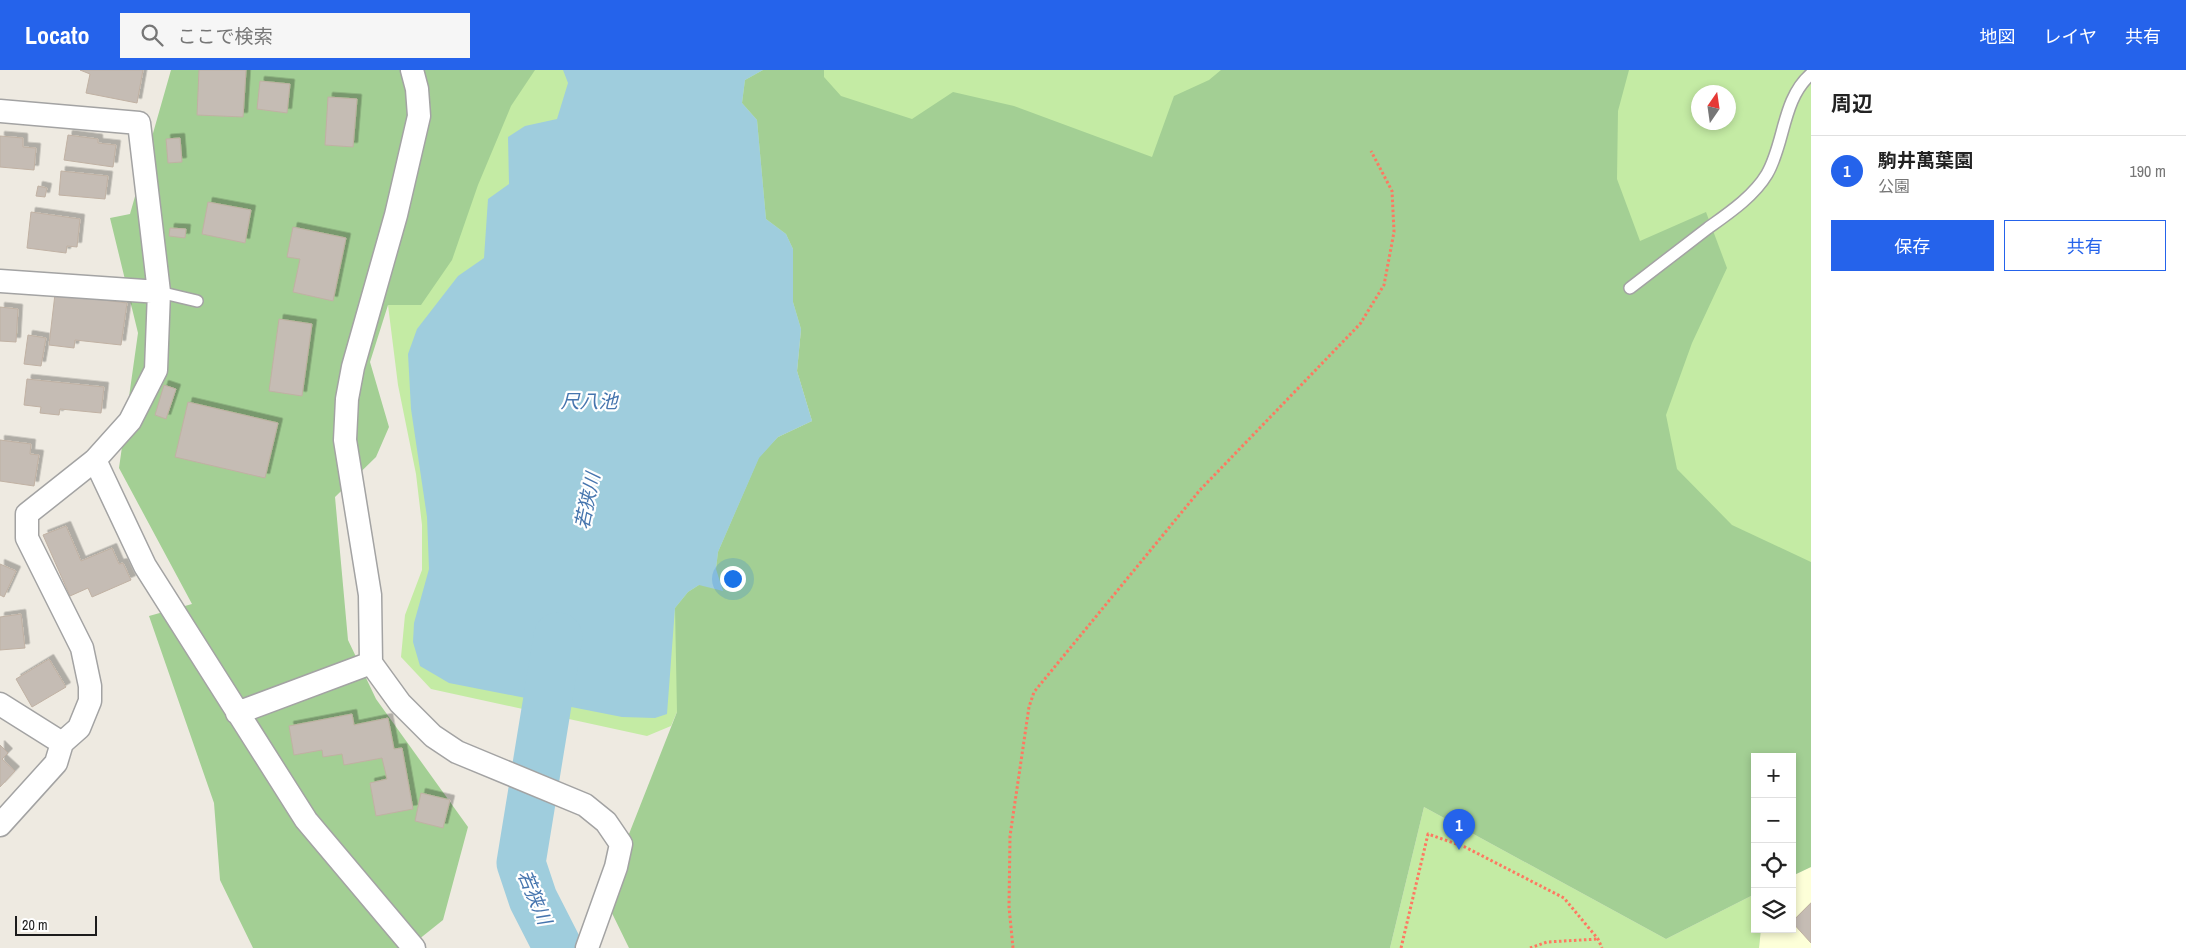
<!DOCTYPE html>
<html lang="ja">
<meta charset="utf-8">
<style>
body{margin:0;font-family:"Archivo Narrow","Noto Sans JP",sans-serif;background:#f6f6f6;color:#222}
.controls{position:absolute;right:15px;bottom:15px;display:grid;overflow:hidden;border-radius:0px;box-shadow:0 2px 8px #0003}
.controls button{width:45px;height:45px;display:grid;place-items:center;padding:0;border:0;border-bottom:1px solid #e0e0e0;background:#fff;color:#222;font:25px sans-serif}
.compass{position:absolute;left:1691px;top:15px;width:45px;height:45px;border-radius:50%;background:#fff;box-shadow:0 2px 8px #0003;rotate:13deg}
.scale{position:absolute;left:15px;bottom:12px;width:82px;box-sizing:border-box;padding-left:5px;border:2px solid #1c1c1c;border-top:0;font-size:14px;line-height:18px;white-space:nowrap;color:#1c1c1c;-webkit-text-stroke:4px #fff;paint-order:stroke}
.you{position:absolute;left:732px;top:508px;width:18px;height:18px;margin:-12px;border:4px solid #fff;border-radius:50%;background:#1a73e8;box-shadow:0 0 0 8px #1a73e833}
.badge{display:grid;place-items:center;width:32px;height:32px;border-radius:50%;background:#2563eb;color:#fff;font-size:16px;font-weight:700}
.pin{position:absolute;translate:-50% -41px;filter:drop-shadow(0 1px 2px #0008)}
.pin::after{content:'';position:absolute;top:26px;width:18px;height:15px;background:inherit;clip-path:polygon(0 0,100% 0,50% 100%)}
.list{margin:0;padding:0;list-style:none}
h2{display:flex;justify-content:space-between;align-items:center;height:65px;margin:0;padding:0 20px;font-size:21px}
h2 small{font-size:16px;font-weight:400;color:#767676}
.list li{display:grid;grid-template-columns:32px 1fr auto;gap:15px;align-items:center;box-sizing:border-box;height:70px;padding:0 20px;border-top:1px solid #e0e0e0}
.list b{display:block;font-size:19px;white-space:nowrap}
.list p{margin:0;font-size:16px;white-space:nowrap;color:#767676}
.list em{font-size:16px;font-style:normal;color:#767676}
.actions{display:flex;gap:10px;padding:15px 20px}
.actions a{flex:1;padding:11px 0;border:1px solid #2563eb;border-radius:0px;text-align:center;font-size:18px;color:#2563eb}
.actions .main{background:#2563eb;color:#fff}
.icon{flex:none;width:28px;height:28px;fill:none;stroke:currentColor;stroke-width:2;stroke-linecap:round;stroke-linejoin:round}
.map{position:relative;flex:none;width:1811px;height:878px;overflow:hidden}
header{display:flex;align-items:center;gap:30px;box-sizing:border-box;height:70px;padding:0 25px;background:#2563eb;color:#fff}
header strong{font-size:24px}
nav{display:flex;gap:28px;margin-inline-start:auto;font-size:18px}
.search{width:350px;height:45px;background:#f6f6f6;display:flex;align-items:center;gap:12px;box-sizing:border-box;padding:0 18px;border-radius:0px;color:#767676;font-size:19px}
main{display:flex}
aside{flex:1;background:#fff}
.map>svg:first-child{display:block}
</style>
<header>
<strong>Locato</strong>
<div class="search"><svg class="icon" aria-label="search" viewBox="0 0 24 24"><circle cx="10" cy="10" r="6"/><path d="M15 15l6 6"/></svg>ここで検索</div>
<nav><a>地図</a><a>レイヤ</a><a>共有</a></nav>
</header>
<main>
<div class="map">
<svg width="1811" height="878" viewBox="0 0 1811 878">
<defs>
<filter id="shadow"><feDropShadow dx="4.5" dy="-4.5" stdDeviation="0" flood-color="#0004"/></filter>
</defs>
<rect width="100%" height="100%" fill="#eeeae1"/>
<path fill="#fdffd8" d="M1811 797V878H1759L1761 859H1792V806Z"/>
<path fill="#c4eba4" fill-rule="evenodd" d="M499 0H1811V529L801 259 797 301 812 351 778 367 723 521 677 596V642L671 656 647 666 431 619 401 587 405 545 422 500V455L416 404 398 315 388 235ZM1698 22H1728V52H1698Z
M1424 737 1666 869 1755 824V859H1761L1759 878H1390Z"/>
<path fill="#a3cf94" d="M171 0H535L511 36 478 115 452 190 421 235H388L370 292 389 357 376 387 335 427 348 570 376 629 468 757 443 850 408 878H253L220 810 214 733 149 546 192 534 119 398 138 263 110 148 130 144Z
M763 0H824V7L841 26 912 49 953 22 1014 36 1152 87 1174 26 1209 10 1221 0H1629L1618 41 1617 109 1640 171 1706 142 1727 198 1692 273 1666 345 1677 399 1732 455 1811 492V797L1792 806V687H1755V824L1666 869 1424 737 1390 878H629L609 837 616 797 677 642 675 538 688 522 699 515 716 499 718 482 759 387 778 367 812 351 797 301 801 259 793 232V179L786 164 766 149 757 50 742 33 745 10Z"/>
<path fill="#9fcddd" d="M563 0H763L745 10 742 33 757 50 766 149 786 164 793 179V232L801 259 797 301 812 351 778 367 759 388 718 482 716 499 723 521 699 515 688 522 675 538 667 644 655 648 622 647 449 613 420 596 413 572 414 553 429 499 427 447 411 339 408 284 417 259 458 206 484 188 488 129 509 114 508 67 525 56 557 49 568 13Z"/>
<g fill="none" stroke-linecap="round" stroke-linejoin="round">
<path stroke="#9fcddd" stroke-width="49" d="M558 567 521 793 533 829 558 878"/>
</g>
<path fill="#c5bcb4" stroke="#c0b1a3" filter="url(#shadow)" d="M80 0H143L137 33 86 23 90 4Z
M199 0H246L243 47 197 45Z
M260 11 290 14 287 43 257 39Z
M328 27 357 29 353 77 325 75Z
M68 65 98 69V73L116 75 113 97 64 90Z
M0 66 23 68V77L36 78 34 100 0 97Z
M180 68 182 92 168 93 166 69Z
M61 101 108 106 105 129 59 125Z
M38 116 47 118 45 127 36 126Z
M208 132 251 140 245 173 202 164Z
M31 142 80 149 77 177 67 176 66 183 27 178Z
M293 157 346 168 333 231 293 222 300 189 287 187Z
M170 158 186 159 185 168 169 166Z
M55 224 127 233 121 275 75 270 74 278 49 275Z
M0 237 18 239 16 272 0 271Z
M279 249 312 254 302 326 269 321Z
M28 265 46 268 41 296 24 294Z
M27 309 104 317 101 343 60 339 59 345 40 343 41 337 24 335Z
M164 315 176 319 166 349 155 345Z
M188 332 278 353 265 408 175 387Z
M0 370 31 374 30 384 39 385 34 416 0 411Z
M66 456 81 491 112 478 119 494 123 493 131 510 92 527 88 518 70 526 43 465Z
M0 494 16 501 4 527 0 525Z
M21 544 25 578 0 580V547Z
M49 589 66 617 32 637 16 609Z
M352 644 354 655 388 648 394 679 402 678 413 739 376 746 370 713 387 709 382 688 344 695 342 684 323 687 322 680 294 685 289 656Z
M0 675 8 683 2 689 15 701 0 717Z
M421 723 450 730 443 758 415 751Z
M1811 833V873L1792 852Z"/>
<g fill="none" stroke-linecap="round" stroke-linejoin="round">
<defs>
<path id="lane" d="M1630 218C1656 198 1682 178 1708 158 1729 143 1754 126 1767 104 1785 73 1782 29 1811 4
M159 222 197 231"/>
<path id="street" d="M0 41 139 53 159 222 156 300 130 351 95 390 27 444V468L82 578 90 616V631L79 658 62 673 56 693 0 755
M0 211 159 222
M95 390 145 496 306 750 414 878
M371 593 370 525 345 370 347 329 353 297 396 145 419 46 417 19 412 0
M0 634 62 673
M237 643 371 593 400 633 433 666 457 682 585 735 606 752 621 774 616 797 587 878"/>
</defs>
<use href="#lane" stroke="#a3a3a3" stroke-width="14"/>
<use href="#street" stroke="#a3a3a3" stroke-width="25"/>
<path stroke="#fe7861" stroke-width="3" stroke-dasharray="2.5 2.5" stroke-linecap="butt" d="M1013 878 1009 837 1010 766 1029 637 1034 622 1200 420 1360 254 1384 215 1394 162 1392 121 1371 81
M1401 878 1428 764 1465 777 1564 828 1598 869 1602 878
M1530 878 1547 872 1598 869"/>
<use href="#lane" stroke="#fff" stroke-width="11"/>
<use href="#street" stroke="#fff" stroke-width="22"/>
</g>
<g text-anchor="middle" stroke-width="4.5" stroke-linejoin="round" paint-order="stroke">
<g font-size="19" font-style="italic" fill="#4675ae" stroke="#fff">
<text x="589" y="338">尺八池</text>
<text transform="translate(587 431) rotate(-78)" y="7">若狭川</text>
<text transform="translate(535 827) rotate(67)" y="7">若狭川</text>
</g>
</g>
</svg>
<div class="controls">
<button>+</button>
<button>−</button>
<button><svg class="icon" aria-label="locate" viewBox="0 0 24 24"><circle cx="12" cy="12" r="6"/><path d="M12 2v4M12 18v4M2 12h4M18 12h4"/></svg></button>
<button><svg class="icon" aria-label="layers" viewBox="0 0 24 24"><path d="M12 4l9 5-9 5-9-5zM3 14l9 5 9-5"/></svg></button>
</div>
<svg class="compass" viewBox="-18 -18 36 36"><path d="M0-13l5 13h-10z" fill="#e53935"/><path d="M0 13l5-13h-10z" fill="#767676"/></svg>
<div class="scale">20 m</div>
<div class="you"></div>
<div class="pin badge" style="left:1459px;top:780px">1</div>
</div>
<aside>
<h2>周辺<small></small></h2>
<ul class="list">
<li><span class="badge">1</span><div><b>駒井萬葉園</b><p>公園</p></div><em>190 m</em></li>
</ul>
<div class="actions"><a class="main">保存</a><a>共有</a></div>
</aside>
</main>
